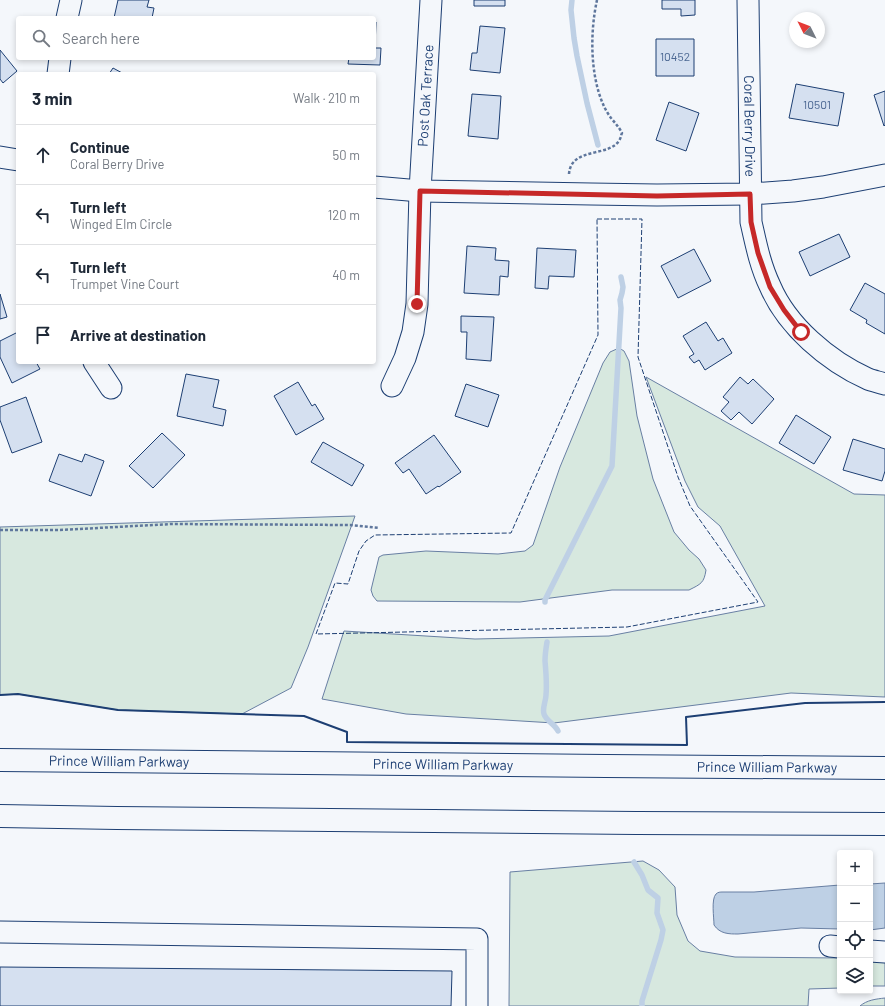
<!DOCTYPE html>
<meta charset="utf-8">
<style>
body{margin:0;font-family:Barlow,sans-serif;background:#f6f6f7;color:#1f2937}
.controls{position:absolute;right:12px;bottom:12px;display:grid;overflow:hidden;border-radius:4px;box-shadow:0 2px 6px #0003}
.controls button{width:36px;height:36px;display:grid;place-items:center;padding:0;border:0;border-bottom:1px solid #e0e1e3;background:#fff;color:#1f2937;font:20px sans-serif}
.compass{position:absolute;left:789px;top:12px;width:36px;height:36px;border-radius:50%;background:#fff;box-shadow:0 2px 6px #0003;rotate:312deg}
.stop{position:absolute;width:12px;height:12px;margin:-9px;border:3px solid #c62828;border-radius:50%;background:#fff}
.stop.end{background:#c62828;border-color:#fff;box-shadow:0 1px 4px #0008}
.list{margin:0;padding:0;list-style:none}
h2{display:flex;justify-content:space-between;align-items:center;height:52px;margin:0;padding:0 16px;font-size:17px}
h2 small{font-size:13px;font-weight:400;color:#747a83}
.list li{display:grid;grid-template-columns:26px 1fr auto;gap:12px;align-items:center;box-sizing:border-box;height:60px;padding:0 16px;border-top:1px solid #e0e1e3}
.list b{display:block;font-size:15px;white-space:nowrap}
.list p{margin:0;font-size:13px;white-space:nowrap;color:#747a83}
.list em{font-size:13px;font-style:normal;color:#747a83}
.icon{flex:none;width:22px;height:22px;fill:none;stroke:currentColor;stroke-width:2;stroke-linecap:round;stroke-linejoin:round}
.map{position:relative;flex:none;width:885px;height:1006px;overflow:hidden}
.search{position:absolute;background:#fff;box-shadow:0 2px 6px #0003;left:16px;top:16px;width:360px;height:44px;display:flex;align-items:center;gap:10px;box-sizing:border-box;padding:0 14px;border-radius:4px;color:#747a83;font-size:15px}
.panel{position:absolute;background:#fff;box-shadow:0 2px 6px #0003;left:16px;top:72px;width:360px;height:292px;border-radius:4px}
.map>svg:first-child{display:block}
</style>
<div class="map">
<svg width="885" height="1006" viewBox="0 0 885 1006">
<rect width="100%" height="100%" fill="#f4f7fb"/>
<path fill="#d7e8df" stroke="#687fa3" d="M619 348 624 351 629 361 637 416 653 479 674 532 689 550 699 559 706 570C704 583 701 584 689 590H612L520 602 377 601 373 596 371 590 379 557 383 555 426 551 498 554 525 551 533 545 560 467 603 363 610 352Z
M646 377 854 494 885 495V697L791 693 554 723 406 714 322 699 344 631 475 639 609 636 765 606 720 526 698 507 685 481Z
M355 516 308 647 291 688 242 714 118 710 18 694 0 695V527Z
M643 861 659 870 675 887 677 915 688 941 700 951 735 957 840 958V988L809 989 808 1006H509L510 872Z
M870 958H885V986H870Z
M885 998V1006H860C867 1000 876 999 885 998Z"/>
<path fill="#bed0e5" stroke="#687fa3" d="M885 883V928L870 930V884Z
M840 885V929L801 928 738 934C729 934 720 934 714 925 714 918 711 899 716 894 718 892 720 892 723 892H754Z"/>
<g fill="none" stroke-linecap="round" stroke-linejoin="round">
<path stroke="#bed0e5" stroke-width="5.5" d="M572 0 571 10 574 38 577 56 587 103 598 145
M545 602V600L612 466 621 308 620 300 622 293 623 287 621 277
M547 642C546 648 545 655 545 661 546 672 547 684 546 695 546 701 542 708 544 714 546 721 555 724 558 731
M634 862 642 875 648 890 658 898 657 913 663 930 661 940 642 1001V1006"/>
</g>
<path fill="#d5e0f0" stroke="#1d3f73" d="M118 0H149L147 7 154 8 152 18H114Z
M474 0H505V6H474Z
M662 0H695V15L681 16V9H662Z
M374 22H376L375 48H381L380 65 348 64 349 58H374Z
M480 26 505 28 500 73 470 70 472 53H477Z
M656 39H694V76H656Z
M0 50 17 71 3 83 0 79Z
M113 68 124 74H109Z
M796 84 844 93 838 126 789 118Z
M885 91V125L884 126 874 95Z
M472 94 501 96 498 139 468 136Z
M669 102 699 113 686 151 656 140Z
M839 234 850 257 810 276 799 252Z
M467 246 496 248 495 260 509 261 508 277 500 276 499 295 464 293Z
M537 248 576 250 574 277 549 276 548 289 535 288Z
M694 249 711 281 678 298 661 266Z
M865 283 885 294V334L866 323 867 320 850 310Z
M0 294 7 317 0 319Z
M461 316 494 317 491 361 466 359 467 332H461Z
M706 322 718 341 723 338 732 353 705 370 699 360 694 363 689 357 694 354 683 336Z
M18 332V362H36L40 369 12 383 0 357V341Z
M186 374 219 380 213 407 226 410 223 426 177 416Z
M740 377 748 384 753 379 774 399 752 424 739 412 731 420 721 411 729 402 723 397Z
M298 382 312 406 315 404 324 419 296 435 274 396Z
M466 384 499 395 488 427 455 416Z
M26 397 42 442 12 453 0 420V407Z
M796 415 831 437 814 464 779 443Z
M162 433 185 455 153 488 129 466Z
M434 435 461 472 439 487 438 486 426 494 409 469 403 473 395 463Z
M853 439 885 449V471L882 481 843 470Z
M323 442 364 465 352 486 311 462Z
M59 454 82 462 85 454 104 461 91 496 49 481Z
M0 967 452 971 451 1006H0Z"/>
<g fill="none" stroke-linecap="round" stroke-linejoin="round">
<defs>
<g id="minor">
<path id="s1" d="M748 0 751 222C756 244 760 265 770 286 787 326 828 361 868 379 873 381 879 382 885 384"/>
<path d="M67 18 71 0"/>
<path d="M58 74 60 58"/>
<path d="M0 157 18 160"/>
<path d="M374 187 420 191 591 194 657 195 750 194 793 191 823 187 885 175"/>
<path d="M94 362 111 388"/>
<path id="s2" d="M392 386 405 358 413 332 417 304 420 191 431 0"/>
<path d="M0 932 477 939V1006"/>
<path d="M830 946 840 947"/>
<path d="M870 951 885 952"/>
</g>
<g id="highway">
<path id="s3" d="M0 760 606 766 885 768"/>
<path d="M0 816 117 818 636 823 885 824"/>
</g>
</defs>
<use href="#minor" stroke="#1d3f73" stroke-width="23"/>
<use href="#highway" stroke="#1d3f73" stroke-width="24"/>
<path stroke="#5e769c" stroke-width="2.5" stroke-dasharray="3 2" stroke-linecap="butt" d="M569 174C571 146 611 158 620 139 621 137 621 135 622 133 619 127 615 123 611 118 608 114 605 109 603 104 590 74 590 32 597 0
M0 530H60L172 524 350 525 379 528"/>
<use href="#minor" stroke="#f4f7fb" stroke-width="21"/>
<use href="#highway" stroke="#f4f7fb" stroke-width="22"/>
<path stroke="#1d3f73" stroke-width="1" stroke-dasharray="5 2" stroke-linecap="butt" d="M597 219H642L638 357 678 477 690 506 758 602 627 627 316 634 335 583 348 584 359 551 366 541 375 535 511 533 598 335Z"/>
<path stroke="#1d3f73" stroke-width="2" d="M0 695 18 694 118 710 304 716 347 732V742L687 745 686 717 805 703 885 702"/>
</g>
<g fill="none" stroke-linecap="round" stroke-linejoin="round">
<path stroke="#c62828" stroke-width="5" d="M417 304 420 191 657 196 750 194 751 222 758 253 770 287 784 310 801 332"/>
</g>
<g text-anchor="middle" stroke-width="3" stroke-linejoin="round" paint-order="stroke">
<g font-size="12" fill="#4b6792">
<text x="675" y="61">10452</text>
<text x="817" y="109">10501</text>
</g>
<g font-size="14" fill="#1d3f73" stroke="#f4f7fb">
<text dy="5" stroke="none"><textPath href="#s2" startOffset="295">Post Oak Terrace</textPath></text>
<text dy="5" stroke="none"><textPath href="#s1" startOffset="126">Coral Berry Drive</textPath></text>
<text dy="5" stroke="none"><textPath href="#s3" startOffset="119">Prince William Parkway</textPath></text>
<text dy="5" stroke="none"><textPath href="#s3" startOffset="443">Prince William Parkway</textPath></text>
<text dy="5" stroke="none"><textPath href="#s3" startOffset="767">Prince William Parkway</textPath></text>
</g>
</g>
</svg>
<div class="controls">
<button>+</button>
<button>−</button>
<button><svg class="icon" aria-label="locate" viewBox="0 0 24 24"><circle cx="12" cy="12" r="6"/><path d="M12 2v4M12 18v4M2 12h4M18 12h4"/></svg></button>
<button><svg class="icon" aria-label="layers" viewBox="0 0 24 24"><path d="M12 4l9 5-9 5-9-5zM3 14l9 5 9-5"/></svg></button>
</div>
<svg class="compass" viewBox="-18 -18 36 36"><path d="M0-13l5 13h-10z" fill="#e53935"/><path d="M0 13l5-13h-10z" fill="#747a83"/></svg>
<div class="stop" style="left:801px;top:332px"></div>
<div class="stop end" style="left:417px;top:304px"></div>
<div class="search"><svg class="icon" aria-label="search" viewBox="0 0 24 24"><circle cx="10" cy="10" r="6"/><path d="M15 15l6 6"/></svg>Search here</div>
<section class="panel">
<h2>3 min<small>Walk · 210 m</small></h2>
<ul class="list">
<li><svg class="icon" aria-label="ahead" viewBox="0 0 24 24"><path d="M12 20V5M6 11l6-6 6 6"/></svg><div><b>Continue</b><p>Coral Berry Drive</p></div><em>50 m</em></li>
<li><svg class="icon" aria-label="left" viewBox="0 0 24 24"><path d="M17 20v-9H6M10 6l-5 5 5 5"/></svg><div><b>Turn left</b><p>Winged Elm Circle</p></div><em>120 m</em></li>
<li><svg class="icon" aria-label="left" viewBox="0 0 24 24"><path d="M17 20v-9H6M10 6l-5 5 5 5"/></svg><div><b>Turn left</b><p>Trumpet Vine Court</p></div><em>40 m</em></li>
<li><svg class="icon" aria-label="arrive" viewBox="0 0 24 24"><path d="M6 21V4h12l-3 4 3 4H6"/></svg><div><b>Arrive at destination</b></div></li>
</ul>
</section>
</div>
